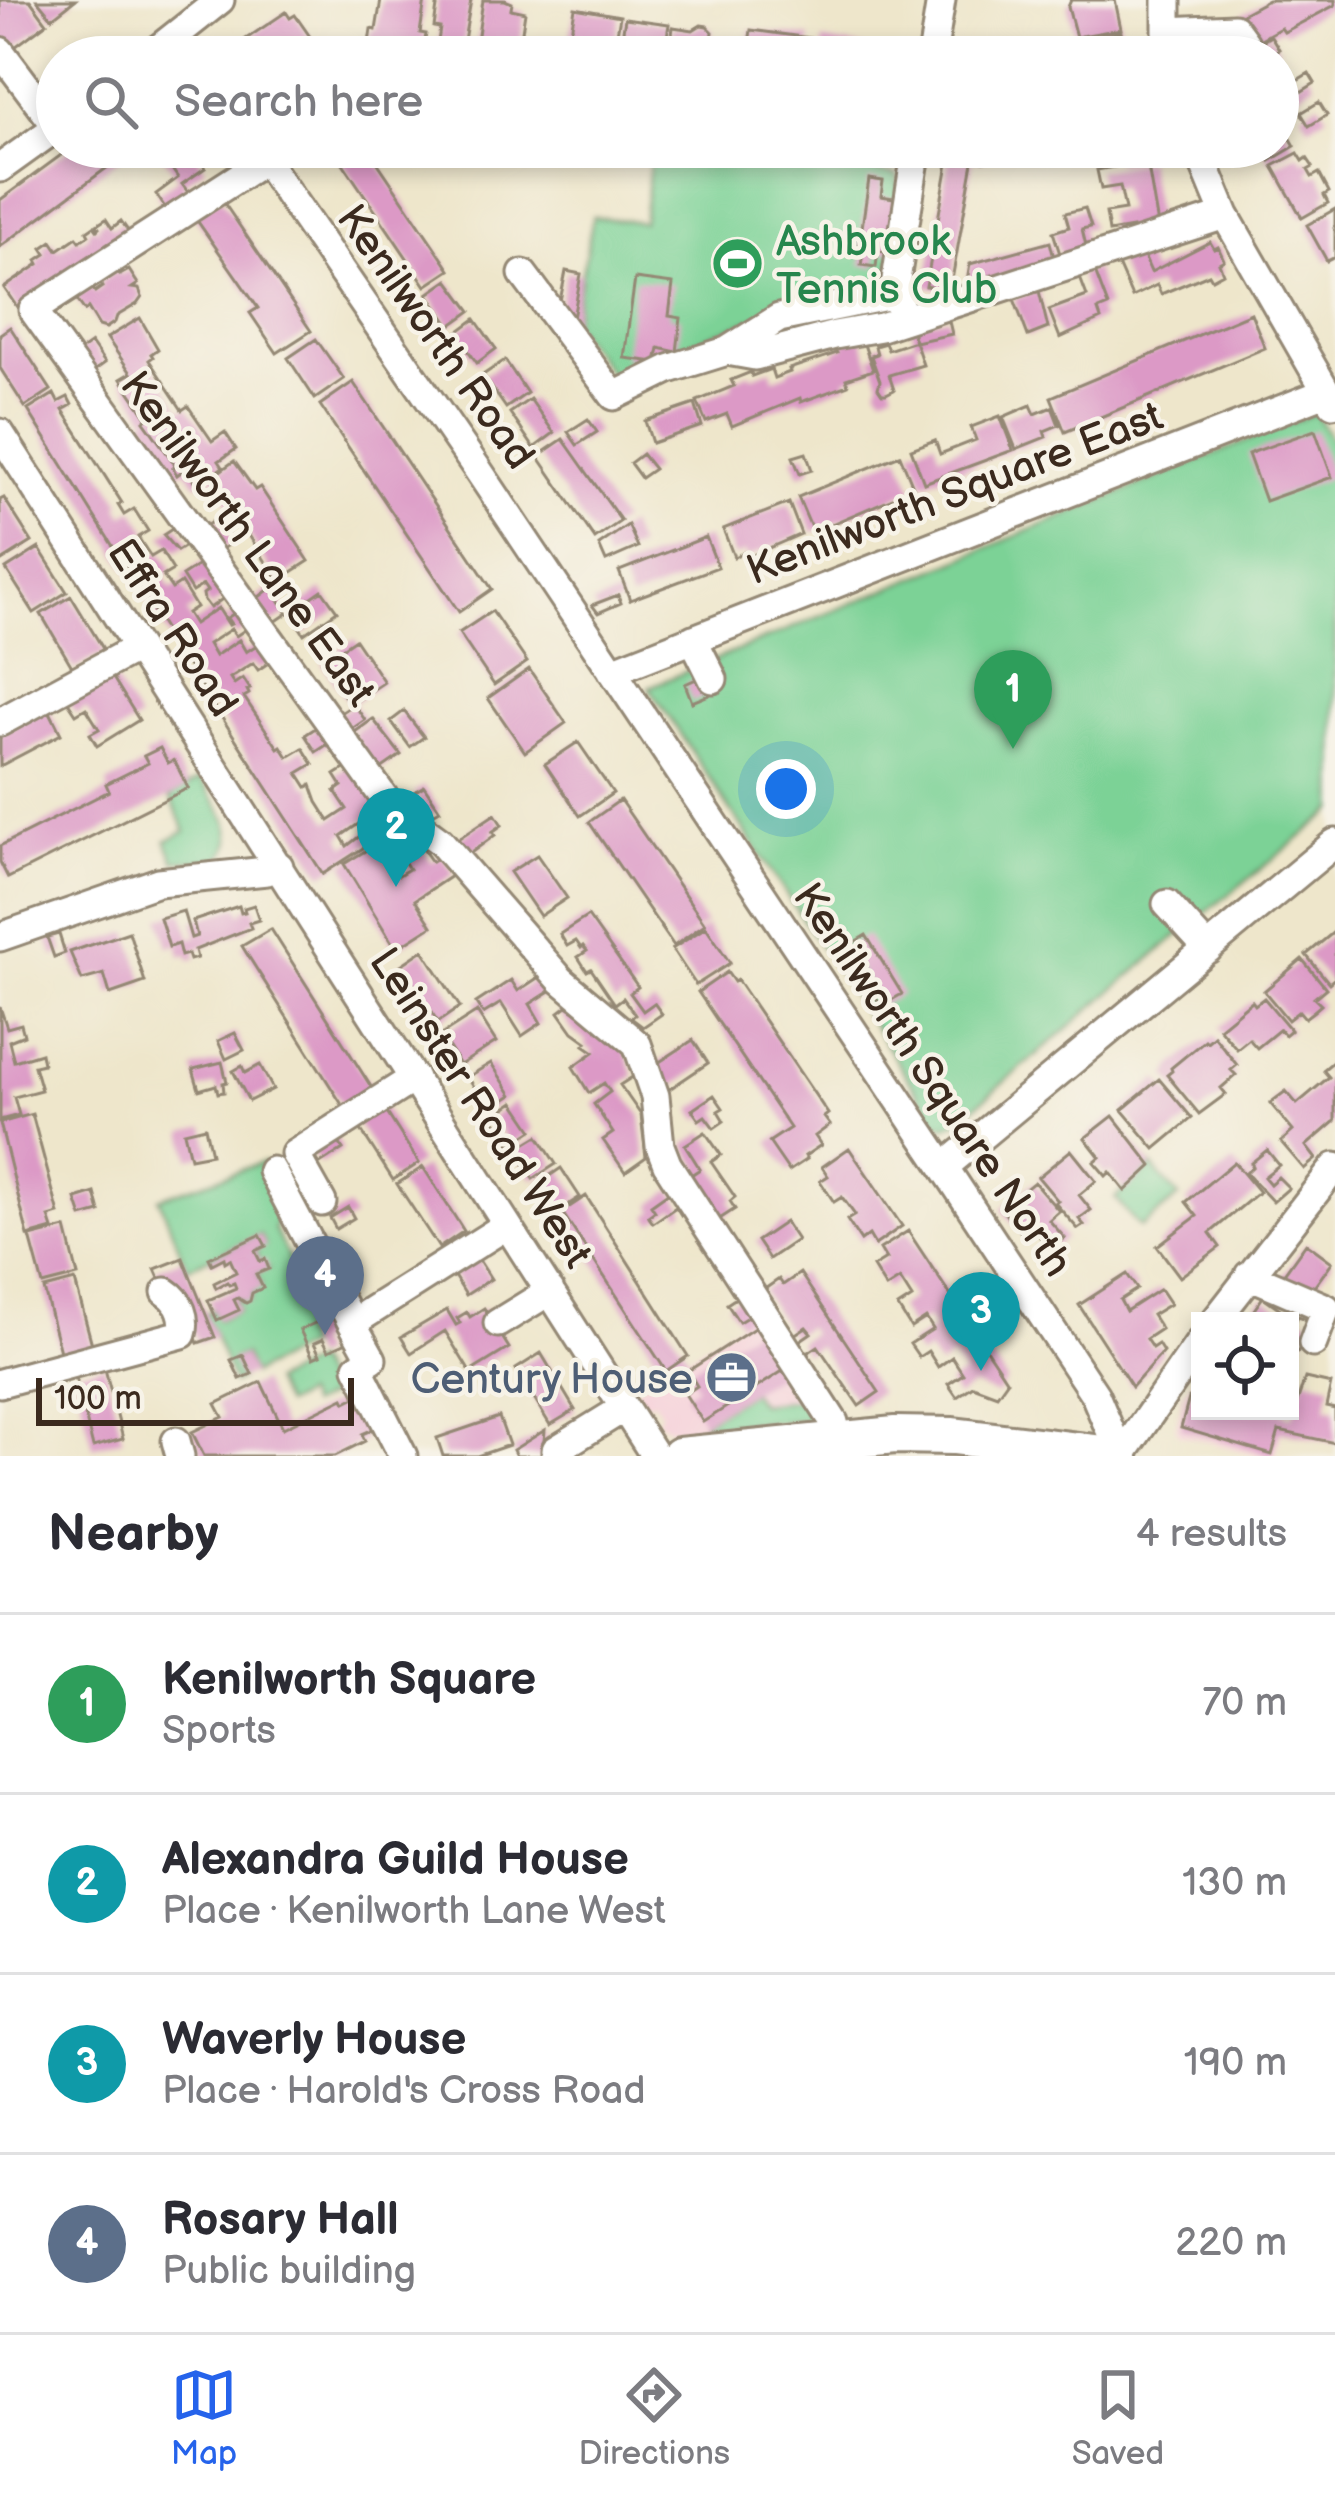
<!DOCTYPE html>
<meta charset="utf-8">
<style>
body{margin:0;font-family:"Balsamiq Sans",sans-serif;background:#f2f2f3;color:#2b2b33}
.controls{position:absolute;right:36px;bottom:36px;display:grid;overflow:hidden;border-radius:0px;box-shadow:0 6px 18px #0003}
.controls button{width:108px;height:108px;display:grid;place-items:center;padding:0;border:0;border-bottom:3px solid #e1e1e2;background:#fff;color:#2b2b33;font:60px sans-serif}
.scale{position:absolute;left:36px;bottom:30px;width:318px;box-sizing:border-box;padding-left:12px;border:6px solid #3b2a1e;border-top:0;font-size:33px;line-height:42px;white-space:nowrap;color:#3b2a1e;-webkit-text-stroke:9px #f7f3e8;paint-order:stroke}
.you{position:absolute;left:786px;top:789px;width:42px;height:42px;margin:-30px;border:9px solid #fff;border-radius:50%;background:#1a73e8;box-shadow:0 0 0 18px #1a73e833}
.badge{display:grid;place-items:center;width:78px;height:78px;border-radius:50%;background:#2563eb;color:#fff;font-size:39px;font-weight:700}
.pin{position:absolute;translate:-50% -99px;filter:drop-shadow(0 3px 6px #0008)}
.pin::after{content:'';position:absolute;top:63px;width:42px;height:36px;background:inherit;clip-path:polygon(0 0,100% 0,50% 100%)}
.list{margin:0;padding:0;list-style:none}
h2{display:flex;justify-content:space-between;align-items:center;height:156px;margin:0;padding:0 48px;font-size:51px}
h2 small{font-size:39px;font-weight:400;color:#7c7c81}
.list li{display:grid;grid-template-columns:78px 1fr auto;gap:36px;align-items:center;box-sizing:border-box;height:180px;padding:0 48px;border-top:3px solid #e1e1e2}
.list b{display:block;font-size:45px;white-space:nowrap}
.list p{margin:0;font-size:39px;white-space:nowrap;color:#7c7c81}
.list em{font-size:39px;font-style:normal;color:#7c7c81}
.icon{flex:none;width:66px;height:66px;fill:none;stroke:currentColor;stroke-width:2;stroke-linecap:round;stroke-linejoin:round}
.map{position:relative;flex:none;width:1335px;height:1456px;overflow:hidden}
.search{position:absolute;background:#fff;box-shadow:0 6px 18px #0003;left:36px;right:36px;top:36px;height:132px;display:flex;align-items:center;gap:30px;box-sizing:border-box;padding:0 42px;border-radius:66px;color:#7c7c81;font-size:45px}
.sheet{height:876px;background:#fff}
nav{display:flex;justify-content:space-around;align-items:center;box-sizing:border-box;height:168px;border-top:3px solid #e1e1e2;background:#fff;font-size:33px;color:#7c7c81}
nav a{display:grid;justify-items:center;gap:6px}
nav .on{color:#2563eb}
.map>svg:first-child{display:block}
</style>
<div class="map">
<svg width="1335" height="1456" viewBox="0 0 1335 1456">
<rect width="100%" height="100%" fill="#f7f3e8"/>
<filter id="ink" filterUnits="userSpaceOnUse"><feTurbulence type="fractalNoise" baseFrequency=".00833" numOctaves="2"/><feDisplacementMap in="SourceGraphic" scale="24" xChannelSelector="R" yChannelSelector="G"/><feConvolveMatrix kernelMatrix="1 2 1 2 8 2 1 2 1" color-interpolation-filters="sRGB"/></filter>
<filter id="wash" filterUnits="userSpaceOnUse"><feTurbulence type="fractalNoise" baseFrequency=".004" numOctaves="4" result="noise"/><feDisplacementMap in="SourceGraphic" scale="48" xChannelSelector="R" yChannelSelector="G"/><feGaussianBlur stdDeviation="2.7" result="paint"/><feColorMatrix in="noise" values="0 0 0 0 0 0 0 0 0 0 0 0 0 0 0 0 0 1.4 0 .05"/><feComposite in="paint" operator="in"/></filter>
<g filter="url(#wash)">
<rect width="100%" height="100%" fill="#eee6cb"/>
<path fill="#f6cfd9" d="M754 1313 823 1419 674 1430 656 1420 661 1413 654 1401 647 1403 641 1400 635 1390Z
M1200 1372V1411H1287L1275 1456H1263L1178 1434 1176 1427 1183 1394Z"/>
<path fill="#7bd296" stroke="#5b7e5a" stroke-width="3" d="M652 147H724L897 175 901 198 887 290 777 311 708 336 617 382 572 324 593 217 643 222Z
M1315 413 1335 446V810L1189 926 958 1121 946 1126 937 1122 649 687Z
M200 779C215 802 248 837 218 860L175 861 166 841 186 831 170 797Z
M264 1162 280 1212 274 1229 295 1272 315 1279 338 1311 300 1330 307 1346 252 1374 243 1355 232 1360 240 1379 233 1383 205 1313 213 1310 218 1320 239 1310 234 1300 250 1301 252 1293 262 1286 256 1274 269 1268 260 1261 255 1251 265 1245 260 1235 187 1268 159 1198Z
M1152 1166 1179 1197 1140 1228 1115 1198Z
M314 1362 331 1395 309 1406 304 1395 284 1405 272 1382Z
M751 1391 759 1404 810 1398 823 1419 705 1426 703 1422Z"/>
<g id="blocks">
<path fill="#dc99c6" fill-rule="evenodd" d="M0 0H30L47 23 11 50 0 36Z
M37 0H75L52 18Z
M381 0H425L420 33 426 34 422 57H367L371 29 376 30Z
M438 0H471L463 46 438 42 440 28 434 27Z
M483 0H505L512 3 511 9 525 12 519 51 503 48 501 57H467L470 41 477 42Z
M1071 0H1115L1121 29 1076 37 1068 7Z
M1268 0H1335V5L1284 32 1281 28 1257 41 1242 14Z
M575 8 620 16 613 57 568 49Z
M286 12 290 18 295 15 311 38 303 43 307 48 292 57H241L234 47Z
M625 18 669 24 664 57H619Z
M701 25 707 26 713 32 712 39 728 41 726 57H669L673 27 693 30Z
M751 30 810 38 807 57H747Z
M1121 32 1126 57H1096L1094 50 1084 52 1081 40Z
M1271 36 1279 49 1272 53 1275 57H1234Z
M823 41 904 54V57H821Z
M1309 73 1315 83 1296 95 1289 85Z
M1319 102 1327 115 1309 126 1301 113Z
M1278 116 1295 146 1270 161 1262 147H1278Z
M72 147H135L0 247V200Z
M157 147H191L205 168 182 184 191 196 168 212 156 194 178 178Z
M332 147H367L450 270 426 286Z
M806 147 828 152 826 163 804 159Z
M969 147H987L984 161 967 158Z
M1104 147H1145L1147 157 1117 163 1115 156 1106 158Z
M1298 153 1303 161 1307 158 1313 167 1308 170 1312 177 1319 173 1329 192 1324 195 1328 203 1302 218 1273 166Z
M949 158 973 162 950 291 926 286Z
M1147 161 1158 225 1133 233 1132 228 1109 232 1106 213 1125 210 1120 186 1101 189 1097 170Z
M869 179 883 181 881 196 900 199 892 253 878 251 876 267 861 265 864 249 859 248Z
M220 197 311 331 277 353 250 313 258 308 194 216Z
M1085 208 1091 227 1082 229 1087 250 1061 257 1053 232 1069 227 1065 213Z
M1335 209V257L1327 261 1307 225Z
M106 219 112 228 121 221 131 235 19 310 4 288 39 264 37 260 46 254 42 248 52 241 58 250 77 237 80 241 89 235 87 231 94 226 97 230 99 228 97 225Z
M1050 242 1055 262 966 287 970 264Z
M1210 242 1214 249 1218 247 1224 260 1219 263 1223 273 1212 279 1209 274 1161 294 1157 285 1132 297 1115 258 1140 247 1151 272Z
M1094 269 1108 306 1098 310 1101 319 1060 338 1049 310 1087 296 1079 275Z
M117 270 120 275 129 270 138 284 132 288 139 289 142 297 137 304 117 316 115 322 106 328 99 326 88 308 85 311 75 297 91 286 95 292 102 287 99 282Z
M566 271 581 274 572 324 558 311Z
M635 279 673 284 669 316 681 318 677 352 659 348 656 362 624 358Z
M448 280 471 311 450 326 428 294Z
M1039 291 1048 328 1028 336 1014 299Z
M1251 313 1265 348 1065 432 1051 397Z
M948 317 952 334 915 342 911 326Z
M140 318 158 349 151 354 153 357 149 360 182 410 188 406 212 441 225 432 236 449 219 461 223 467 197 485 185 469 177 475 173 468 176 466 144 421 163 405 147 417 121 379 131 373 107 338Z
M475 319 496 349 477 363 456 333Z
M10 327 51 390 25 407 0 368V334Z
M861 336 873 370 846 379 848 385 801 402 800 398 732 426 727 414 706 422 697 401 734 386 731 380 751 372 752 376 771 369 774 378 790 372 789 369 837 353 836 350 845 347 843 342Z
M316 339 344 379 315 399 288 358Z
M915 341 923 365 889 375 894 390 886 394H882L878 388 880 381 871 356 877 354 875 346 885 343 888 350Z
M91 343 105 363 91 373 77 353Z
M505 360 527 393 506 408 483 375Z
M353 382 492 589 459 612 320 405Z
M54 394 58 402 68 397 72 405 63 410 122 503 118 505 124 515 134 509 148 531 138 537 151 557 161 551 173 570 163 576 172 589 181 583 196 607 187 613 194 624 218 608 229 625 231 624 227 618 238 611 249 627 236 636 231 629 208 644 215 656 239 640 246 652 260 643 273 660 258 670 253 663 230 678 234 684 243 678 250 689 247 690 249 694 244 697 278 748 281 746 288 757 303 748 313 764 298 773 307 787 311 785 317 802 329 821 347 809 335 791 342 786 335 775 352 764 389 821 375 830 380 837 323 874 167 633 28 410ZM367 818 373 826 347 846 341 836Z
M530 399 554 433 534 448 510 413Z
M695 404 702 426 652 443 645 421Z
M1031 405 1035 414 1052 407 1059 425 1044 431 1046 437 1016 449 1003 417Z
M1000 416 1013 450 924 483 911 449 935 440 940 454 976 440 971 427Z
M588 419 597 432 577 445 568 432Z
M1315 430 1332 477 1265 501 1248 454Z
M563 439 621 521 595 539 538 456Z
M806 453 812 470 800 474 793 457Z
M642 454 654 469 641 478 630 463Z
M900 455 914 489 813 532 798 497Z
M234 461 255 490 260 487 309 561 278 581 212 477Z
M4 498 32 542 0 562V500Z
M789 503 801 534 746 558 744 552 734 557 723 529Z
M217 518 234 541 220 551 203 528Z
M178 525 190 543 177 551 163 535Z
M628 525 638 547 606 561 599 545Z
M706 537 718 567 630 600 619 571Z
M39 548 67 592 34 613 6 569Z
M205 561 228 595 210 608 204 600 203 594 207 591 203 585 192 592 182 576Z
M271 588 288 613 272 624 255 600Z
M322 590 337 611 304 634 295 620 300 617 295 609Z
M618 595 621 603 598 613 592 605Z
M71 596 105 652 74 670 41 614Z
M492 611 527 662 494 685 459 633Z
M355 639 384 682 350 705 322 662Z
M529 669 566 723 525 752 488 698Z
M110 673 139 720 97 746 90 734 99 729 86 708 76 714 66 699Z
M701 677 709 695 692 702 685 684Z
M354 704 365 720 349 731 338 715Z
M48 708 61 734 0 766V733Z
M404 711 424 737 410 747 391 721Z
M373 719 401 755 378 771 352 734Z
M323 723 334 740 316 752 305 735Z
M578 742 613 793 580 816 545 764Z
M160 748 168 763 174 760 188 788 8 878 0 862V846L109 791 106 784 148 763 144 756Z
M424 786 440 810 429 816 414 792Z
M620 800 705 924 674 946 589 822Z
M495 814 502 825 492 832 495 835 468 855 456 840Z
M378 843 399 875 409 869 404 861 423 849 432 862 442 855 454 874 415 900 432 926 396 949 344 864Z
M537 855 567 898 540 916 510 872Z
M254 905 259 920 249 923 251 928 195 950 197 958 190 960 188 954 181 956 178 944 169 947 160 918 183 911 191 938 197 936 193 921 239 906 241 913 245 912 244 908Z
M588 916 638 987 630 993 643 1011 654 1003 662 1014 643 1027 631 1018 635 1015 623 998 615 1004 591 969 587 971 578 957 587 951 583 946 581 948 576 941 567 946 560 934Z
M706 927 730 963 696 985 672 949Z
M271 929 375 1093 346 1111 242 946Z
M1335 931V978L1329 983 1306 955Z
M129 932 145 982 110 994 104 974 82 980 70 952Z
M59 934 65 953 54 957 47 937Z
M866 935 902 994 881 1006 846 947Z
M423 950 460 1007 438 1022 401 965Z
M1302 959 1326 988 1314 998 1321 1005 1314 1011 1305 1018 1299 1011 1288 1020 1264 991Z
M727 972 734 982 737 980 828 1114 824 1117 830 1125 815 1136 821 1145 805 1156 807 1159 789 1171 769 1142 790 1128 698 992Z
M539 977 552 990 530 1004 541 1023 522 1036 501 1003 483 1014 476 1003 511 980 518 991Z
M1264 998 1291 1030 1285 1035 1280 1029 1257 1048 1249 1039 1237 1049 1219 1028 1252 1001 1255 1005Z
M567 1006 622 1042 634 1076 620 1085 641 1115 646 1157 625 1172 603 1140 613 1133 594 1104 610 1092 604 1083 589 1093 573 1067 594 1052 584 1045 587 1042 573 1032 559 1012Z
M0 1007 7 1028 21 1024 24 1035 9 1041 14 1061 41 1053 43 1064 34 1066 41 1090 14 1097 19 1115 0 1120Z
M477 1012 496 1042 460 1065 441 1035Z
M235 1033 244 1050 226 1059 218 1041Z
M1214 1036 1237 1065 1231 1070 1236 1075 1221 1088 1226 1094 1199 1114 1167 1075 1172 1071 1171 1068 1205 1040 1207 1042Z
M693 1040 708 1063 665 1092 658 1063Z
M1335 1060V1121L1306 1146 1316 1159 1304 1169 1281 1142 1293 1131 1270 1103 1286 1091 1297 1104 1329 1077 1323 1070Z
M222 1062 227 1082 223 1083 224 1092 218 1093 216 1085 199 1090 193 1069Z
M491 1063 512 1095 489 1110 468 1077Z
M260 1065 273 1089 249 1101 233 1071 242 1066 245 1073Z
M1159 1079 1192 1118 1155 1149 1122 1110Z
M714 1095 723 1108 718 1111 724 1121 714 1128 705 1116 699 1120 692 1110Z
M380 1102 419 1163 393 1180 354 1119Z
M514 1102 533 1130 510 1145 492 1117Z
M32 1114 59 1214 49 1217 53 1229 28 1236 0 1123Z
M1113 1116 1152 1166 1125 1191 1110 1172 1106 1176 1094 1162 1100 1157 1085 1138Z
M205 1127 211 1154 190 1158 184 1132Z
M705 1132 721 1155 711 1162 735 1197 730 1201 735 1209 718 1220 688 1177 700 1169 685 1145Z
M335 1136 343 1149 320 1164 311 1151Z
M538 1136 556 1164 533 1179 515 1150Z
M849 1148 902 1226 875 1245 869 1235 861 1241 847 1220 855 1215 842 1197 834 1202 820 1181 828 1176 822 1167Z
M1071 1150 1096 1181 1079 1195 1091 1210 1079 1219 1084 1225 1078 1229 1055 1203 1058 1201 1038 1177Z
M1267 1150 1279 1165 1264 1177 1270 1184 1278 1177 1289 1188 1273 1202 1246 1173 1253 1166 1251 1163Z
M1234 1162 1259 1192 1210 1233 1220 1247 1180 1277 1157 1246 1197 1216 1186 1202Z
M423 1167 464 1231 439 1248 397 1184Z
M561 1168 580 1197 557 1212 539 1183Z
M1034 1182 1059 1211 1049 1220 1065 1238 1051 1250 1035 1231 1026 1238 1001 1209Z
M672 1190 686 1211 681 1215 676 1207 653 1223 648 1216 655 1211 651 1205Z
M95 1193 100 1212 82 1217 76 1199Z
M586 1196 688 1356 666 1371 562 1212Z
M348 1207 354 1218 336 1229 330 1218Z
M785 1222 797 1240 769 1259 757 1241Z
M66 1228 78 1276 43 1285 30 1237Z
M908 1231 1007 1381 997 1395 973 1386 957 1397 948 1384 963 1374 952 1357 938 1367 928 1351 919 1357 910 1344 933 1329 926 1318 911 1328 898 1307 912 1298 900 1279 886 1288 873 1267 886 1259 880 1249Z
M260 1235 266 1246 255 1251 260 1261 265 1259 269 1269 256 1274 263 1288 252 1293 250 1301 246 1303 238 1298 234 1300 239 1310 217 1320 208 1300 236 1288 234 1283 229 1285 227 1282 216 1288 214 1283 236 1272 230 1259 225 1262 224 1258 212 1264 209 1258Z
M1306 1243 1332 1262 1307 1297 1281 1278Z
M477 1257 491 1279 466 1295 452 1273Z
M183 1258 215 1337 198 1343 173 1283 163 1287 155 1269Z
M800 1273 879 1392 859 1406 818 1346 806 1354 798 1342 811 1333 806 1327 791 1337 762 1291 779 1279 783 1285Z
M1127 1274 1137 1289 1120 1300 1126 1311 1160 1289 1170 1304 1152 1315 1161 1329 1146 1339 1152 1348 1158 1344 1163 1352 1132 1387 1079 1305Z
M75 1281 94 1352 62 1360 44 1289Z
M742 1294 754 1313 739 1322 727 1304Z
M1263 1297 1283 1311 1278 1317 1283 1321H1246Z
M484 1308 509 1348 470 1372 445 1331 411 1353 401 1337 447 1310 456 1325 460 1323 457 1318 467 1312 470 1317Z
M339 1312 351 1340 329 1350 323 1339 314 1343 320 1355 313 1358 300 1330Z
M1298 1316 1310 1320 1298 1352 1290 1349V1333Z
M762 1323 789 1367 703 1422 685 1394 697 1386 688 1371Z
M541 1353 575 1410 550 1425 516 1369Z
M243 1355 252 1374 240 1379 231 1360Z
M104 1365 123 1439 93 1447 74 1372Z
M1305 1378 1331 1384 1326 1407 1335 1409V1443L1279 1431 1272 1455 1181 1428 1189 1398 1200 1389V1411H1277L1292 1417Z
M261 1382 283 1428 344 1398 346 1402 360 1395 376 1428 362 1434 365 1441 335 1456H204L192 1432 223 1417 216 1404Z
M593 1411V1425L563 1456H516L513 1450 545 1430 544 1441Z
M499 1417 509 1445 477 1456H443L437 1438Z"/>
</g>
</g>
<g filter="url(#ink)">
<use href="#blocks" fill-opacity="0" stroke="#948874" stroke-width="3"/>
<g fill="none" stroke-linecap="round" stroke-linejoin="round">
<defs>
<path id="minor" d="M1167 0V31L1172 57
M1167 31 1234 28 1245 43
M0 51 57 127
M148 57 220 0
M932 57 941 0
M1197 147 1225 215 1333 403
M257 149 476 467 944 1167 1095 1395 1121 1456
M265 160 33 310 388 803 440 841 561 980 637 1044 655 1096 660 1146 667 1164 834 1422 837 1439
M0 168 57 127
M523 274 614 396 669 369 727 351 755 356 835 335 881 327 1225 215
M900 309 896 280 917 147
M727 351 779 318 897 294
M0 433 655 1456
M693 639 713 679
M612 671 1326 392
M0 722 137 648
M1167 904 1208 949
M0 937 158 882 267 871 279 866
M944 1167 1335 843
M272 1171 352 1323
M322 1202 295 1154 414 1078
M1249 1275 1326 1308 1313 1343
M1215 1321 1335 1167
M498 1323 550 1291
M0 1383 182 1334C187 1318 180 1301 166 1292
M176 1441 180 1456
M403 1456 358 1367 372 1359 352 1323 507 1225
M556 1456V1450L624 1408
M1121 1456 1200 1342"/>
<path id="major" d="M679 1456 895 1435 953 1436 1120 1456"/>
</defs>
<use href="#minor" stroke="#948874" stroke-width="33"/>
<use href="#major" stroke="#948874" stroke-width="42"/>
<use href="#minor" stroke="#fff" stroke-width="27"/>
<use href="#major" stroke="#fff" stroke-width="36"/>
</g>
</g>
<defs>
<symbol id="stadium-disc" viewBox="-11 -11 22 22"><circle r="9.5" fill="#2e9e5b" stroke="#f7f3e8"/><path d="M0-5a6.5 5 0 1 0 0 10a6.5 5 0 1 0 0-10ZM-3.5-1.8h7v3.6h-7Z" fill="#fff"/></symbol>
<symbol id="office-disc" viewBox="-11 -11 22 22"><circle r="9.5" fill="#5c6f8a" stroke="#f7f3e8"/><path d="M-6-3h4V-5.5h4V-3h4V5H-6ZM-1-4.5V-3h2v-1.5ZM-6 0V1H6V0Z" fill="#fff"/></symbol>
</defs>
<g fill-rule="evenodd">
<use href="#stadium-disc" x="708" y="234" width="59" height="59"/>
<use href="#office-disc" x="702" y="1348" width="59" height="59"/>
</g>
<g text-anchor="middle" stroke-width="9" stroke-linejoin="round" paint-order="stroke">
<g font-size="42" fill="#27864d" stroke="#f7f3e8" text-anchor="start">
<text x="776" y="255">Ashbrook<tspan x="776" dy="48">Tennis Club</tspan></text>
</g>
<g font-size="42" fill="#3b2a1e" stroke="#f7f3e8">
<text transform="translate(437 336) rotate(55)" y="15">Kenilworth Road</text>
<text transform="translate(954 492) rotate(-21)" y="15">Kenilworth Square East</text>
<text transform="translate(249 538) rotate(54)" y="15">Kenilworth Lane East</text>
<text transform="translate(174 627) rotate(57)" y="15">Effra Road</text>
<text transform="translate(934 1079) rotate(56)" y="15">Kenilworth Square North</text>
<text transform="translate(482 1107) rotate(57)" y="15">Leinster Road West</text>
</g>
<g font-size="42" fill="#4e5e75" stroke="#f7f3e8" text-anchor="end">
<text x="693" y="1393">Century House</text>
</g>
</g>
</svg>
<div class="controls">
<button><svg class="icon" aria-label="locate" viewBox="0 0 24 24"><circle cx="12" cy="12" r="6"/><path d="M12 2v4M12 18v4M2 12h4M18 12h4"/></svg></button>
</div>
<div class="scale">100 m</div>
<div class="you"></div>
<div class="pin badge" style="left:1013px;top:749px;background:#2e9e5b">1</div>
<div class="pin badge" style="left:396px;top:887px;background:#0f9aa8">2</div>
<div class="pin badge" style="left:981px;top:1371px;background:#0f9aa8">3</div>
<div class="pin badge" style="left:325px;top:1335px;background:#5c6f8a">4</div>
<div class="search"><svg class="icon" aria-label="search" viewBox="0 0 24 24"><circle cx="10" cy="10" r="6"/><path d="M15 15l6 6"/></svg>Search here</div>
</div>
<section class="sheet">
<h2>Nearby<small>4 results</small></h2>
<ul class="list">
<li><span class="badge" style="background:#2e9e5b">1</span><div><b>Kenilworth Square</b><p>Sports</p></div><em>70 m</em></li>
<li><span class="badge" style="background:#0f9aa8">2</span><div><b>Alexandra Guild House</b><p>Place · Kenilworth Lane West</p></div><em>130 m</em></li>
<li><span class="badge" style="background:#0f9aa8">3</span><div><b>Waverly House</b><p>Place · Harold's Cross Road</p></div><em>190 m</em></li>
<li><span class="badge" style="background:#5c6f8a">4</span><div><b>Rosary Hall</b><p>Public building</p></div><em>220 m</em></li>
</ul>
</section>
<nav>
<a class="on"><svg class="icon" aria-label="map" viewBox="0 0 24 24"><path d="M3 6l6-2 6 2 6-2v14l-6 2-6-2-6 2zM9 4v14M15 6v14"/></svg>Map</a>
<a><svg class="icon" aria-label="directions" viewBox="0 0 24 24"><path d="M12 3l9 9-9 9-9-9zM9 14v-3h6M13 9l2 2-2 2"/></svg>Directions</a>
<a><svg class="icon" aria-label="saved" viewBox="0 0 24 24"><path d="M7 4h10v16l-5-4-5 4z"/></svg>Saved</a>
</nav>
